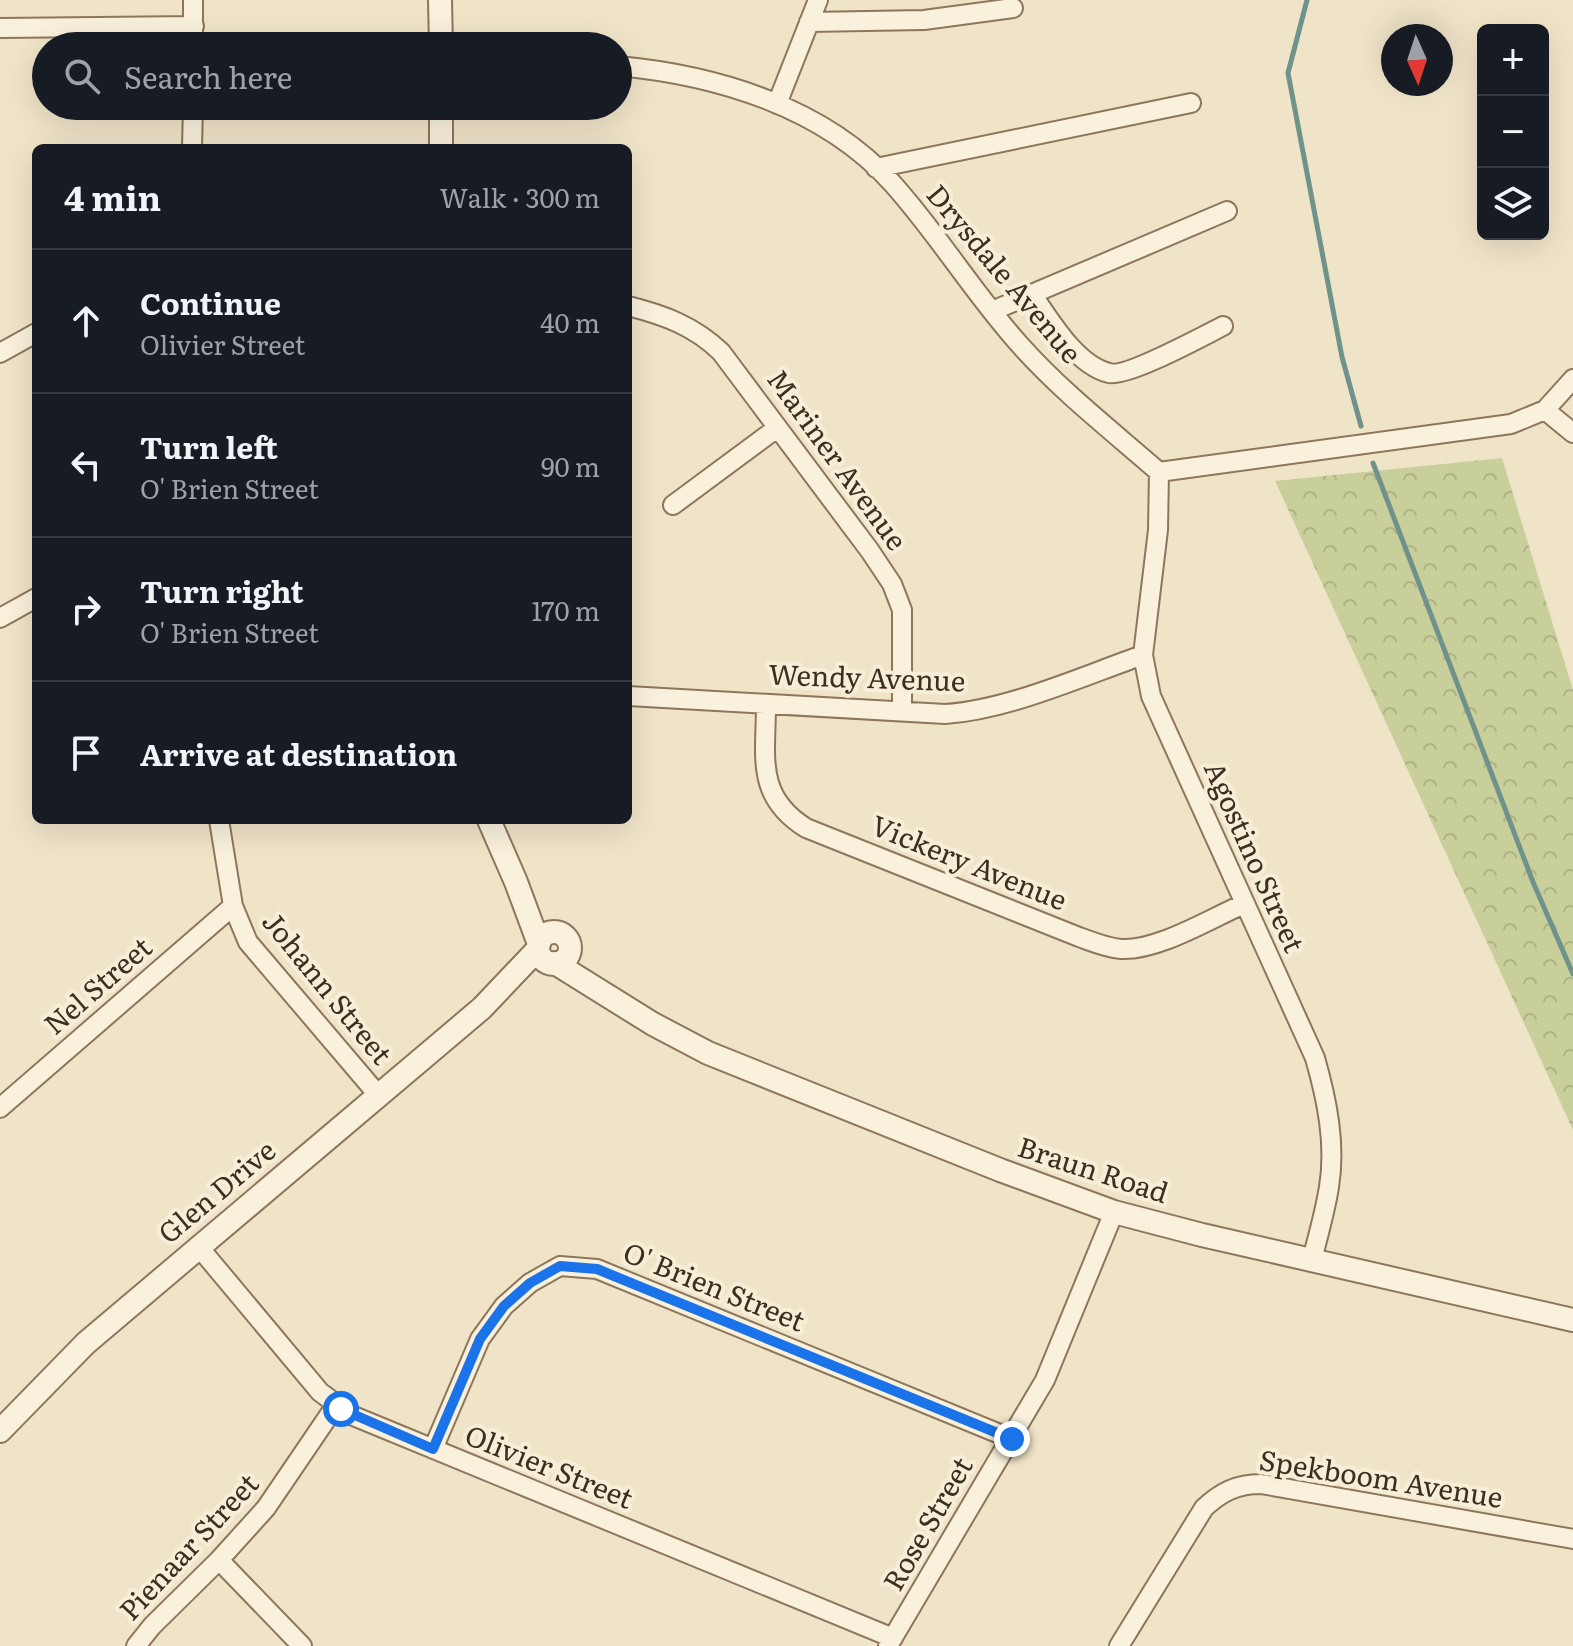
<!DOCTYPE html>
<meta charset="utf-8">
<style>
body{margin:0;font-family:Literata,serif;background:#242831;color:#f1f3f6}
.controls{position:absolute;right:24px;top:24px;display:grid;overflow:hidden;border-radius:12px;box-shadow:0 8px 32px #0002}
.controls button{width:72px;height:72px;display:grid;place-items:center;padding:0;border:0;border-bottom:2px solid #363941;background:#171b24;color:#f1f3f6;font:40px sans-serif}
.compass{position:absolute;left:1381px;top:24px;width:72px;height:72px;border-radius:50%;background:#171b24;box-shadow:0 8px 32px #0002;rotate:177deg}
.stop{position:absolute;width:24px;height:24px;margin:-18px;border:6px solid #1a73e8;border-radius:50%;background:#fff}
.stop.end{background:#1a73e8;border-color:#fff;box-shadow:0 2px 8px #0008}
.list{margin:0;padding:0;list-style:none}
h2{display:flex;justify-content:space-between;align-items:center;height:104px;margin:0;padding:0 32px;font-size:34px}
h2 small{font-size:26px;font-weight:400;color:#9ea1a6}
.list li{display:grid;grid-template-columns:52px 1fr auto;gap:24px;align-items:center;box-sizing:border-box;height:144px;padding:0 32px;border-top:2px solid #363941}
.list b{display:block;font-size:30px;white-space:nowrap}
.list p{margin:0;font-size:26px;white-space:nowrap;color:#9ea1a6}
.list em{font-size:26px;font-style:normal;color:#9ea1a6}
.icon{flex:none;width:44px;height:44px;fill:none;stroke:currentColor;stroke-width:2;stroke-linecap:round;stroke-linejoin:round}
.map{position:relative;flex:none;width:1573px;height:1646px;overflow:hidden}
.search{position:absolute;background:#171b24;box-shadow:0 8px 32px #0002;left:32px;top:32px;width:600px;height:88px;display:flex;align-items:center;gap:20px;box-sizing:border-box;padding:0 28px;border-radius:44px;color:#9ea1a6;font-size:30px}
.panel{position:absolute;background:#171b24;box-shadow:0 8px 32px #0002;left:32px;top:144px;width:600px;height:680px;border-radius:12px}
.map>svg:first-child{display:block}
</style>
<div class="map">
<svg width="1573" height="1646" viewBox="0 0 1573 1646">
<defs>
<pattern id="forest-crowns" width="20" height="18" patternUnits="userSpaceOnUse" patternTransform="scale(2)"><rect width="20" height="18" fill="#c9cf9b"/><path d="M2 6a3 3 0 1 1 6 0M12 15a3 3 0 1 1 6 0" fill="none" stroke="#aeb285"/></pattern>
</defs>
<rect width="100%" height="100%" fill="#f0e4c8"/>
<path fill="url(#forest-crowns)" d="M1502 458 1573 690V1130L1275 481Z"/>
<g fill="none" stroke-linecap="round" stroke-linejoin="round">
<path stroke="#6f938a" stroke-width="5" d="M1307 0 1288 73 1342 357 1361 426
M1373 463 1533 882 1573 974"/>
<defs>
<path id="minor" d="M809 22 924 20 1013 8
M0 28 194 26
M193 46V0
M618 66C716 75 824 107 892 183 938 234 974 294 1020 345 1062 392 1112 431 1159 472L1511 424 1545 410 1573 379
M777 104 818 0
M192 148 193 106
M876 168 1191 103
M1032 294C1050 320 1076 365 1109 373 1126 378 1203 336 1223 326
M628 306C664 315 694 326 721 352L870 551 892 584 902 610V711
M992 311 1227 211
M0 353 36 333
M1545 410 1573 433
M1159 472 1158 530 1143 655 1151 696 1315 1058C1327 1100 1336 1144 1329 1187 1325 1212 1318 1236 1312 1260
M673 505 777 428
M0 618 36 598
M628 696 945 714C1008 710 1083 676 1143 655
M766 704C766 757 755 796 806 828L1079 937C1093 942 1107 948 1121 949 1158 951 1211 918 1244 904
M219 820 233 906 248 942 379 1096
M0 1108 233 906
M198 1246 320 1392 351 1415 893 1638
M433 1449 480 1339 504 1306 530 1283 560 1266 597 1269 1012 1439
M219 1560 302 1646
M136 1646 152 1626 219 1560 266 1508 336 1405
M888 1646 1045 1380 1114 1212
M1119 1646 1204 1508C1221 1492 1237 1484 1261 1484L1573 1539"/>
<path id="tertiary" d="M440 0 441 46
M441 106V148
M489 820 516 882 539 944
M538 948a16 16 0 1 1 32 0a16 16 0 1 1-32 0Z
M555 963 653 1024 708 1053 1000 1170 1114 1212 1202 1235 1573 1320
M0 1431 86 1343 482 1008 538 949"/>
</defs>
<use href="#minor" stroke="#8d765c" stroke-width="22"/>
<use href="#tertiary" stroke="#8d765c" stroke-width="26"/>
<use href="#minor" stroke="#faf1dc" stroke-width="18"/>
<use href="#tertiary" stroke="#faf1dc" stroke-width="22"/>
</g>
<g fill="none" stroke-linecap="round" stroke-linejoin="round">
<path stroke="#1a73e8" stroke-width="10" d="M341 1409 433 1449 480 1339 504 1306 530 1283 560 1266 597 1269 1012 1439"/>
</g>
<g text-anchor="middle" stroke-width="8" stroke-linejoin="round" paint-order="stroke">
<g font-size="28" fill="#3d2e20" stroke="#f7eed8">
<text transform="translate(1004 274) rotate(50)" y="10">Drysdale Avenue</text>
<text transform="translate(837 460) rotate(54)" y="10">Mariner Avenue</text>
<text transform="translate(867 678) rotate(2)" y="10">Wendy Avenue</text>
<text transform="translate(1254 857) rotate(66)" y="10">Agostino Street</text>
<text transform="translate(969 863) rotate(22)" y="10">Vickery Avenue</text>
<text transform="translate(98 986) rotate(-41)" y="10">Nel Street</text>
<text transform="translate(327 988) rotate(51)" y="10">Johann Street</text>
<text transform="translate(1093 1170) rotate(18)" y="10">Braun Road</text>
<text transform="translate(217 1192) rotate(-40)" y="10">Glen Drive</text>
<text transform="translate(714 1287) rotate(22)" y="10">O' Brien Street</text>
<text transform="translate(549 1467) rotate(22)" y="10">Olivier Street</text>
<text transform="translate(1381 1479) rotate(9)" y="10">Spekboom Avenue</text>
<text transform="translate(928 1524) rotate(-60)" y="10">Rose Street</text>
<text transform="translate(189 1547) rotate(-47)" y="10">Pienaar Street</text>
</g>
</g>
</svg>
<div class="controls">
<button>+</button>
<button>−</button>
<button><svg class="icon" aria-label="layers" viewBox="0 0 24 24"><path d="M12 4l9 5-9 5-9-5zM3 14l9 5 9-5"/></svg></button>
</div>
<svg class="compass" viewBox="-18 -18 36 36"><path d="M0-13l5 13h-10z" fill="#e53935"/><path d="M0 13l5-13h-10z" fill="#9ea1a6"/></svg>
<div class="stop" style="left:341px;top:1409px"></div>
<div class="stop end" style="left:1012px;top:1439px"></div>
<div class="search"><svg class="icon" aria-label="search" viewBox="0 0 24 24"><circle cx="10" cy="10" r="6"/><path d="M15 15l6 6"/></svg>Search here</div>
<section class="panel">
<h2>4 min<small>Walk · 300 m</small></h2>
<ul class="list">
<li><svg class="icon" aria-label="ahead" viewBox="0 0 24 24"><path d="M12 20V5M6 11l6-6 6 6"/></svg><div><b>Continue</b><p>Olivier Street</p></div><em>40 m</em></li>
<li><svg class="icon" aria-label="left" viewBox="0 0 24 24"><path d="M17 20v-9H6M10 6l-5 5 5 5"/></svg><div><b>Turn left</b><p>O' Brien Street</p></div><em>90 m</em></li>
<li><svg class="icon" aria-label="right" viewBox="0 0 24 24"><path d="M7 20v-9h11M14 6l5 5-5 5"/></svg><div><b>Turn right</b><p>O' Brien Street</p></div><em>170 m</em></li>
<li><svg class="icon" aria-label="arrive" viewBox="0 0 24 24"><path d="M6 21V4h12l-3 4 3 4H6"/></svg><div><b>Arrive at destination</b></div></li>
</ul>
</section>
</div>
